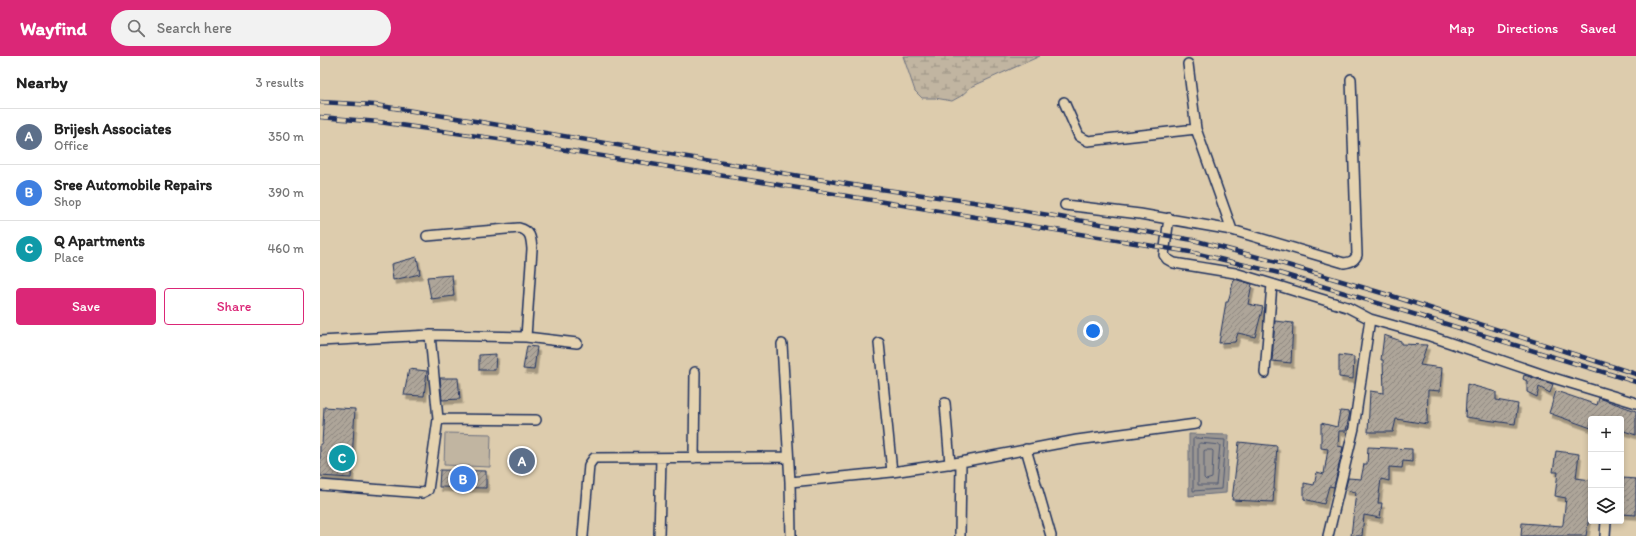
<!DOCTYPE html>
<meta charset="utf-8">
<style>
body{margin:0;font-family:Itim,sans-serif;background:#f2f2f2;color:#222}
.controls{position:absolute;right:12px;bottom:12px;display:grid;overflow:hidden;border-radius:4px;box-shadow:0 2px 6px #0003}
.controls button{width:36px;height:36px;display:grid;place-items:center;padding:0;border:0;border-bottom:1px solid #e0e0e0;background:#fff;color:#222;font:20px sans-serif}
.you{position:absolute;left:773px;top:275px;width:14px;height:14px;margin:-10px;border:3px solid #fff;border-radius:50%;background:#1a73e8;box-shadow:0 0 0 6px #1a73e833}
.badge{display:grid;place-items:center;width:26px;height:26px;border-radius:50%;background:#db2777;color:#fff;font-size:13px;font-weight:700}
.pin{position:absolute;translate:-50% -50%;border:2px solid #fff;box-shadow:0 1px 4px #0006}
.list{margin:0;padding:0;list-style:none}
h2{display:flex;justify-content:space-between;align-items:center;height:52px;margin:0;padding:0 16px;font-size:17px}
h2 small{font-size:13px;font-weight:400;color:#767676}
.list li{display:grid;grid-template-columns:26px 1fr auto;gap:12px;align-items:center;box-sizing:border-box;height:56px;padding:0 16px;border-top:1px solid #e0e0e0}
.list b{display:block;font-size:15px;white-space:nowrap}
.list p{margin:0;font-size:13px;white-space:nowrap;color:#767676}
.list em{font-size:13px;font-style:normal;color:#767676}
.actions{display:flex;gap:8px;padding:12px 16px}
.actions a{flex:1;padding:9px 0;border:1px solid #db2777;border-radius:4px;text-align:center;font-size:14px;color:#db2777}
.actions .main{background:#db2777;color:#fff}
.icon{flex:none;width:22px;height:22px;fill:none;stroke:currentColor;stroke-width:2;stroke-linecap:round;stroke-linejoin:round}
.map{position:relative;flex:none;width:1316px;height:480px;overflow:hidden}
header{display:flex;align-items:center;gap:24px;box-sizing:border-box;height:56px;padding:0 20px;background:#db2777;color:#fff}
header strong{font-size:19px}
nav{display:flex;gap:22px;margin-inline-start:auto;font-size:14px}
.search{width:280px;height:36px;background:#f2f2f2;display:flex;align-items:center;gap:10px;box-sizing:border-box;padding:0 14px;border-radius:22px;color:#767676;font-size:15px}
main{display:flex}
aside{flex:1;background:#fff}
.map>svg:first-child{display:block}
</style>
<header>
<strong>Wayfind</strong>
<div class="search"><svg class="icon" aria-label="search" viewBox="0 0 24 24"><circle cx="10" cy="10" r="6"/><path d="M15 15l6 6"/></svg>Search here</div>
<nav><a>Map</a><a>Directions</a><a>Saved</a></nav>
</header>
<main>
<aside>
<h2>Nearby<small>3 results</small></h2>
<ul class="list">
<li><span class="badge" style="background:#5c6f8a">A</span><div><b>Brijesh Associates</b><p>Office</p></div><em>350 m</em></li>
<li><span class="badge" style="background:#3f7fe0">B</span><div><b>Sree Automobile Repairs</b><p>Shop</p></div><em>390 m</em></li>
<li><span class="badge" style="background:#0f9aa8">C</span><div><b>Q Apartments</b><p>Place</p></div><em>460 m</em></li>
</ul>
<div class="actions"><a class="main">Save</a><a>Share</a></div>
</aside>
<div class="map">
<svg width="1316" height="480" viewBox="0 0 1316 480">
<defs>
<pattern id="wetland-marsh" width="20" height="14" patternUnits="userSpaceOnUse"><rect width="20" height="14" fill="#c1b5a1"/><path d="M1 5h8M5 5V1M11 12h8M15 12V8" fill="none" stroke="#9c9486"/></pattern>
<pattern id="building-hatch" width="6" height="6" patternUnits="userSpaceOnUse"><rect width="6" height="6" fill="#aea599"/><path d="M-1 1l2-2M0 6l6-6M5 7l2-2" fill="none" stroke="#8d8780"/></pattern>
<filter id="shadow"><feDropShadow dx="2.5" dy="4.5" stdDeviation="0" flood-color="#0004"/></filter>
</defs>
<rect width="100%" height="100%" fill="#ddccad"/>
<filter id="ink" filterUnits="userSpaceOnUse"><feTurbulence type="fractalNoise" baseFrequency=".025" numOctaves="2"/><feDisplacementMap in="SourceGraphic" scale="8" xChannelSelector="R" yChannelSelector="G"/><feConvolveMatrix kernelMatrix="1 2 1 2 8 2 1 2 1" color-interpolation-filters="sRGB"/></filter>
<g filter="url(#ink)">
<path fill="url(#wetland-marsh)" stroke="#6e7280" d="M583 0H720L651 31 641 40 632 45 615 42H602L595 35Z"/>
<path fill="#c1b5a1" stroke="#6e7280" d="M125 377 171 378 170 411 124 409Z"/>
<path fill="#9a9692" stroke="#676d7d" d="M869 378 909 379 906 437 869 440Z"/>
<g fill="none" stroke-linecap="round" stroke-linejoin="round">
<path stroke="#4e5873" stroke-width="1" d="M875 382 905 384 901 433 873 435V384Z
M880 387 900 389 896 429H878V389Z
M886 394H892L893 395 892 422 886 424 884 422V395Z"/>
</g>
<path fill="url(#building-hatch)" stroke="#1b2f5e" filter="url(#shadow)" d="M97 201 100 218 73 224 71 208Z
M132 219 134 240 111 243 107 221Z
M914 223 932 228 928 248 943 251 935 281 918 277 915 286 899 287 906 246H908Z
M955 265 973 267 971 307 952 305Z
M1064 279 1081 285V288L1107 289 1100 309 1122 312 1120 335 1108 334 1107 368 1076 363 1073 376H1048L1050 335 1064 337 1063 304H1061Z
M207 290 217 291 214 314 203 313Z
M176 298 175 314H159V299Z
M1019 299 1034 301 1033 323 1019 321Z
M89 313 107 315 104 340 84 339Z
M1204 319 1233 328 1230 337 1219 331 1217 341 1207 336V325L1203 323Z
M120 322H138L140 343 122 344Z
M1147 328 1176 336V344L1198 348 1195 368 1145 361Z
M1236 335 1277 349 1279 342 1316 355V379L1301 374V363H1271V372L1229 357Z
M4 351 35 353 31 422 0 420V388H2Z
M1020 355 1030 356 1026 375H1019L1018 390 1023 391 1014 431 1009 430 1004 448 984 443V427L994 429 997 416 1004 418 1008 393 1001 392V367L1017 371Z
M919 386 957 390 953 446 912 444Z
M1048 391 1092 393V406L1083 405 1082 412 1069 411V425L1061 423 1058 447H1062L1060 462 1044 459 1042 480H1031L1036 436 1025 434 1028 422 1041 423 1044 408H1047Z
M1236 395 1259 398 1256 422 1271 424V448L1266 480H1201L1202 467 1242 470 1243 468 1246 442 1235 440 1238 416H1233Z
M120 414 166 415V432L119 431Z
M1303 422 1316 423V459L1302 458Z"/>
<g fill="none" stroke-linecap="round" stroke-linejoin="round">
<defs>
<path id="minor" d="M744 46 759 80 768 85 876 73 868 8
M745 149 820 158 912 174 876 73
M849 162 844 199 847 203 854 207 915 217 952 228 1027 251 1050 263 1110 280 1227 320 1316 347
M912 174 1024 207C1031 206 1034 205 1037 199L1031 23
M206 281 257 287
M0 285 110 279
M559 287 572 416
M462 288 470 426
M945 317 952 228
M625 347 630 408
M118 363 216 364
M706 393 731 480
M374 402 375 316
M641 406 757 384 876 368
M0 429 102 437 108 434 118 363 110 279 206 281 212 193C211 182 211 175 199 172L107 180
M263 480 269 409 274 402 467 401
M339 480 341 402
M471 480 470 426 572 416 641 406 640 480
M1008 480 1034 372 1050 263
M1285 480 1286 465"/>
</defs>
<use href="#minor" stroke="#1b2f5e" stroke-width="12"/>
<use href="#minor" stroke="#e5d3b0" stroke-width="9"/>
<defs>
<path id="rail" d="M0 46 55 49 149 64 545 131 654 146 873 184 964 208 1072 240 1316 318
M0 61 59 66 178 83 870 196 959 217 1316 326"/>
</defs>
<use href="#rail" stroke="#1b2f5e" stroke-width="4.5"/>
<use href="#rail" stroke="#e5d3b0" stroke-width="3" stroke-dasharray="9" stroke-linecap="butt"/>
</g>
</g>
</svg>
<div class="controls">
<button>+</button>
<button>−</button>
<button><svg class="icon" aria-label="layers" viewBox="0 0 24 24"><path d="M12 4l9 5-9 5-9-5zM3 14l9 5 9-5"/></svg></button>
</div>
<div class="you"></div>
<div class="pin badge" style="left:202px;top:405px;background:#5c6f8a">A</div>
<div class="pin badge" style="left:143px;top:423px;background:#3f7fe0">B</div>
<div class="pin badge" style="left:22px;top:402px;background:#0f9aa8">C</div>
</div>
</main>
